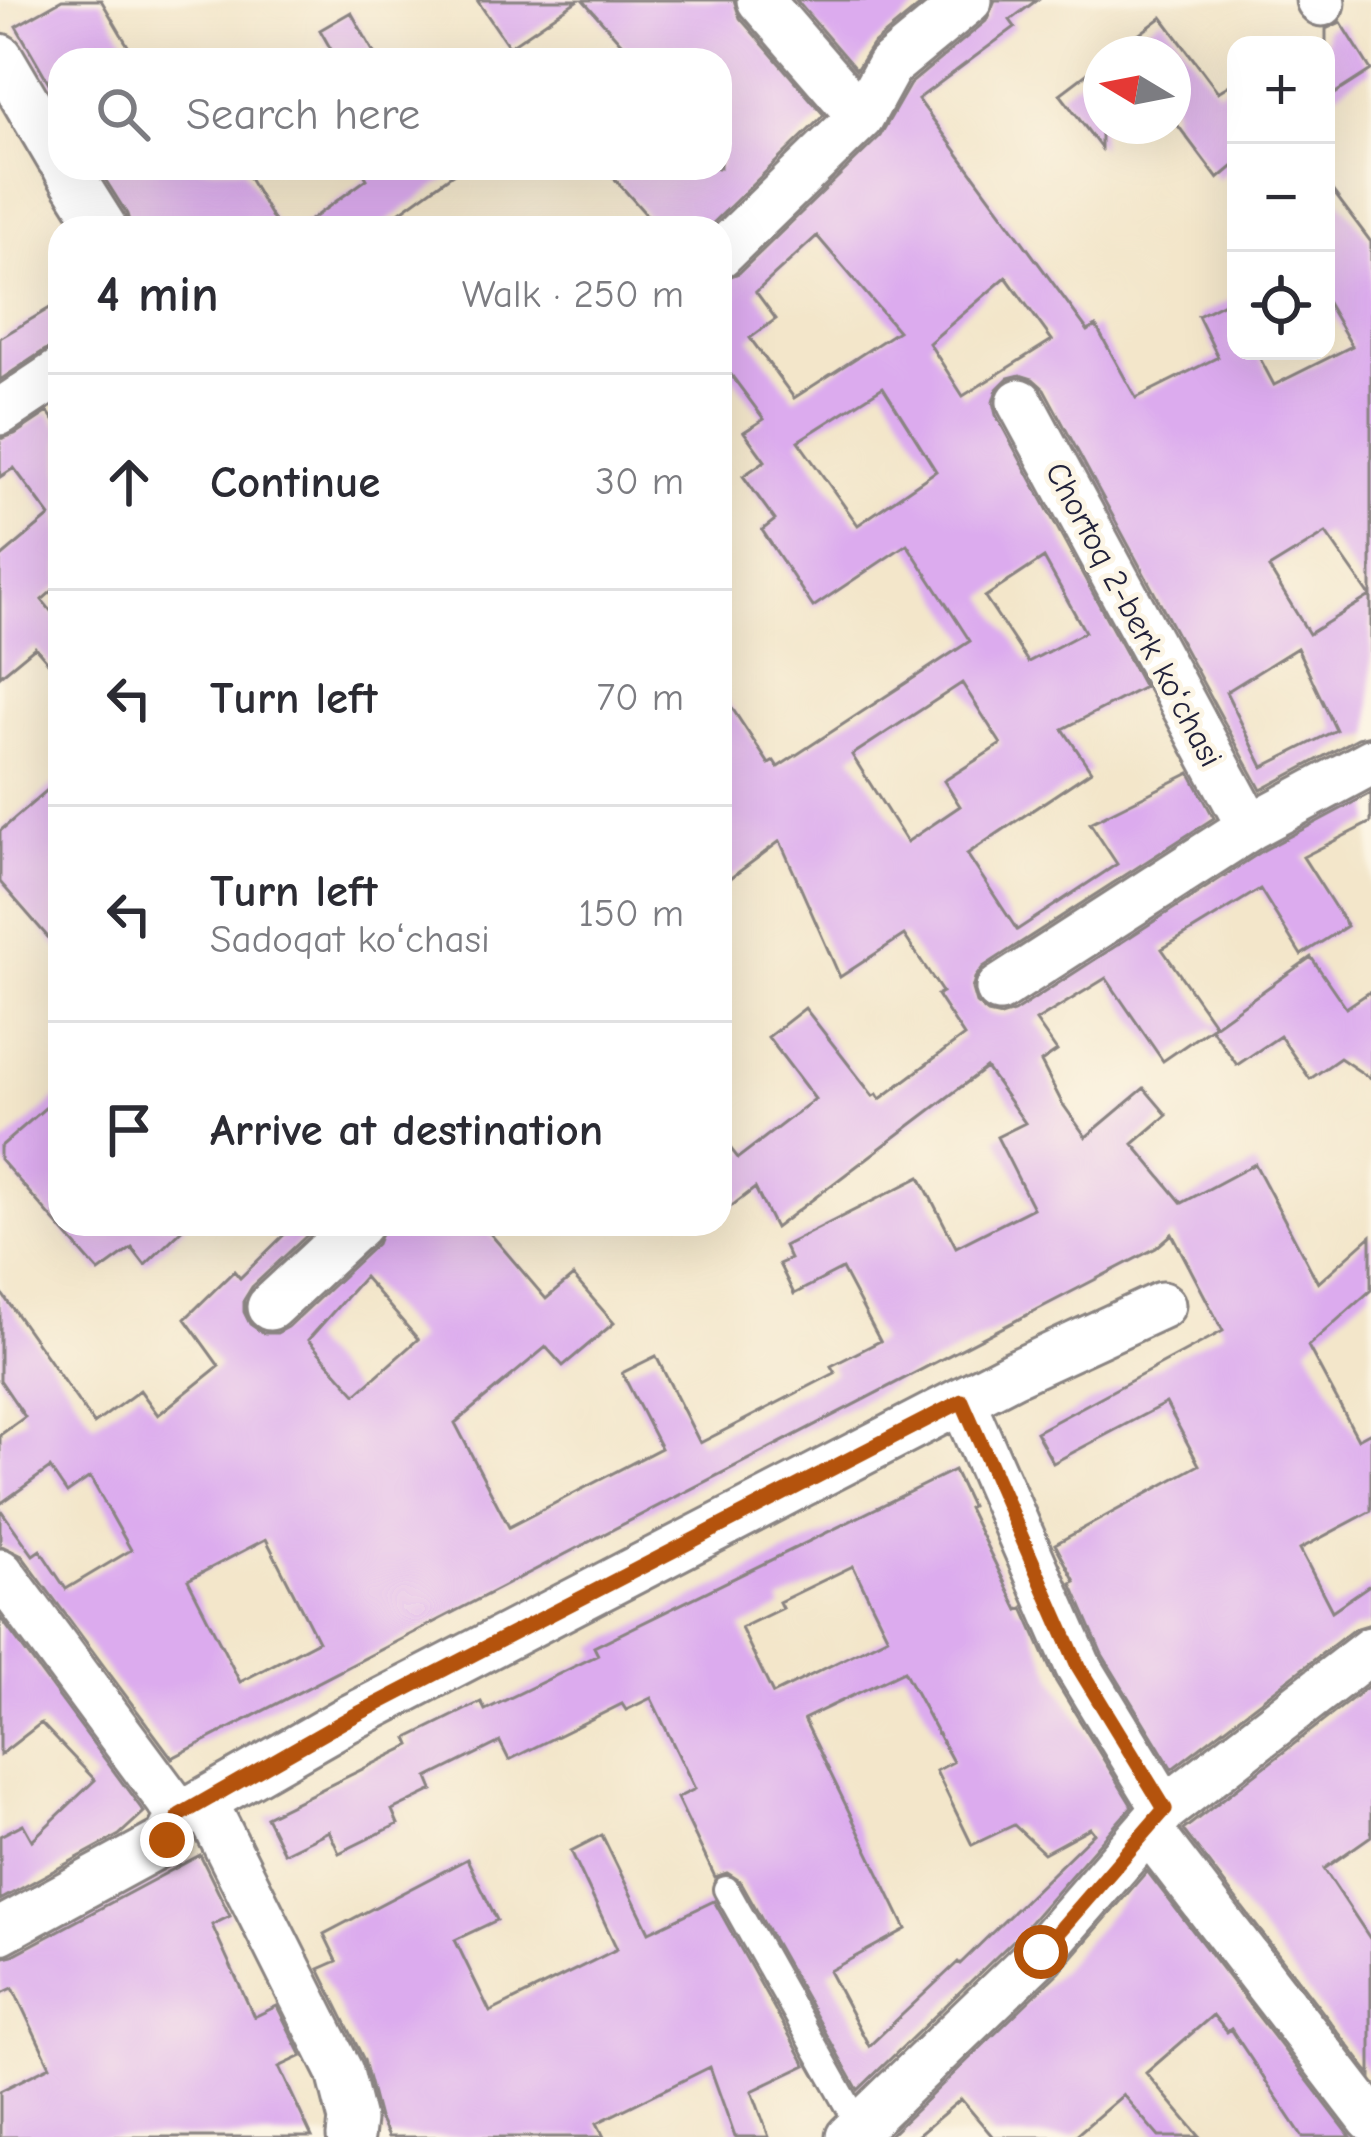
<!DOCTYPE html>
<meta charset="utf-8">
<style>
body{margin:0;font-family:"Comic Neue",sans-serif;background:#f7f7f7;color:#2b2b33}
.controls{position:absolute;right:36px;top:36px;display:grid;overflow:hidden;border-radius:24px;box-shadow:0 12px 48px #0002}
.controls button{width:108px;height:108px;display:grid;place-items:center;padding:0;border:0;border-bottom:3px solid #e1e1e2;background:#fff;color:#2b2b33;font:60px sans-serif}
.compass{position:absolute;left:1083px;top:36px;width:108px;height:108px;border-radius:50%;background:#fff;box-shadow:0 12px 48px #0002;rotate:280deg}
.stop{position:absolute;width:36px;height:36px;margin:-27px;border:9px solid #b45309;border-radius:50%;background:#fff}
.stop.end{background:#b45309;border-color:#fff;box-shadow:0 3px 12px #0008}
.list{margin:0;padding:0;list-style:none}
h2{display:flex;justify-content:space-between;align-items:center;height:156px;margin:0;padding:0 48px;font-size:51px}
h2 small{font-size:39px;font-weight:400;color:#7c7c81}
.list li{display:grid;grid-template-columns:78px 1fr auto;gap:36px;align-items:center;box-sizing:border-box;height:216px;padding:0 48px;border-top:3px solid #e1e1e2}
.list b{display:block;font-size:45px;white-space:nowrap}
.list p{margin:0;font-size:39px;white-space:nowrap;color:#7c7c81}
.list em{font-size:39px;font-style:normal;color:#7c7c81}
.icon{flex:none;width:66px;height:66px;fill:none;stroke:currentColor;stroke-width:2;stroke-linecap:round;stroke-linejoin:round}
.map{position:relative;flex:none;width:1371px;height:2137px;overflow:hidden}
.search{position:absolute;background:#fff;box-shadow:0 12px 48px #0002;left:48px;top:48px;width:684px;height:132px;display:flex;align-items:center;gap:30px;box-sizing:border-box;padding:0 42px;border-radius:36px;color:#7c7c81;font-size:45px}
.panel{position:absolute;background:#fff;box-shadow:0 12px 48px #0002;left:48px;top:216px;width:684px;height:1020px;border-radius:36px}
.map>svg:first-child{display:block}
</style>
<div class="map">
<svg width="1371" height="2137" viewBox="0 0 1371 2137">
<rect width="100%" height="100%" fill="#fcf5e5"/>
<filter id="ink" filterUnits="userSpaceOnUse"><feTurbulence type="fractalNoise" baseFrequency=".00833" numOctaves="2"/><feDisplacementMap in="SourceGraphic" scale="24" xChannelSelector="R" yChannelSelector="G"/><feConvolveMatrix kernelMatrix="1 2 1 2 8 2 1 2 1" color-interpolation-filters="sRGB"/></filter>
<filter id="wash" filterUnits="userSpaceOnUse"><feTurbulence type="fractalNoise" baseFrequency=".004" numOctaves="4" result="noise"/><feDisplacementMap in="SourceGraphic" scale="48" xChannelSelector="R" yChannelSelector="G"/><feGaussianBlur stdDeviation="2.7" result="paint"/><feColorMatrix in="noise" values="0 0 0 0 0 0 0 0 0 0 0 0 0 0 0 0 0 1.4 0 .05"/><feComposite in="paint" operator="in"/></filter>
<g filter="url(#wash)">
<rect width="100%" height="100%" fill="#f3e6ca"/>
<g id="blocks">
<path fill="#dcabee" fill-rule="evenodd" d="M62 0H101L128 46 104 60H60V102L16 26Z
M477 0H578L509 47Z
M583 0H734L740 18 824 115 708 228H658L605 168H720V60H636Z
M796 0H927L872 45 856 70Z
M995 0H1037L1010 20 1015 27 918 99 1088 331 1096 326 1136 398 1218 357 1198 316 1236 297V351H1256L1274 385 1352 346 1326 301V182L1371 242V735L1358 738 1261 790 1044 389 1033 379 1020 375 1008 378 997 389 993 402 996 415 1144 687 1063 729 1091 771 967 854 1017 930 1117 864 1090 823 1190 773 1214 818 983 967 975 978 972 989 976 1003 988 1013 1001 1016 1014 1012 1264 850 1371 793V822L1303 857 1347 926 1301 955 1260 889 1162 949 1215 1025 1163 1061 1106 978 1036 1021 1057 1051 1041 1062 1062 1103 1086 1137 1144 1088 1167 1115 1133 1144 1182 1203 1255 1164 1318 1283 1371 1236V1290L1308 1346 1358 1439 1371 1432V1511L1300 1549 1332 1611 1371 1584V1624L1354 1629 1172 1769 1102 1654 1071 1583 1075 1581 1055 1544 1199 1465 1166 1403 1053 1463 1036 1432 1223 1331 1172 1234 1156 1248 1075 1290 172 1758 22 1556 0 1545V1509L33 1555 40 1550 66 1589 131 1550 90 1477 67 1493 50 1468 0 1504V1435L25 1417 0 1380V1291L94 1424 140 1390 158 1415 219 1366 185 1319 234 1271 240 1278 295 1224H319L252 1287 244 1300V1312L250 1324 263 1333H277L288 1327 377 1244 385 1224H482L546 1299 573 1276 614 1323 563 1366 546 1347 455 1423 509 1527 661 1448 622 1373 656 1356 700 1443 835 1373 831 1366 880 1341 842 1269 794 1294 779 1264 790 1259 784 1246 920 1177 956 1247 1033 1208 997 1137 1025 1123 986 1068 775 1228 755 1188 720 1215V1135L738 1158 815 1099 768 1037 805 1008 873 1096 877 1094 880 1099 964 1036 937 995 942 992 904 935 840 977 780 841 720 886V690L769 764 774 761 778 767 970 641 907 544 813 607 762 530 775 520 743 476 765 461 744 432 764 419 720 360V280L739 273 880 136 910 84 986 21ZM817 236 898 331 794 398 750 338 776 319 756 292ZM1006 277 1052 340 963 396 929 343ZM883 387 936 471 858 525 798 441ZM1326 533 1370 596 1309 634 1269 568ZM1044 558 1085 632 1028 662 985 597ZM1297 648 1336 730 1263 767 1226 692ZM962 683 1001 744 944 781 960 806 907 842 852 755ZM364 1277 418 1339 356 1394 308 1340ZM266 1539 318 1641 240 1682 188 1580Z
M351 12 378 60H337L320 30Z
M1162 17 1218 92 1236 81V164L1218 179 1173 119V54H1113Z
M1341 22 1371 70 1326 99V29Z
M1101 63V148L1060 94Z
M98 168H243L278 228H131L127 214Z
M361 168H461L378 228H299L367 179Z
M60 302V345L45 350 0 380V338Z
M48 412 60 429V584L42 600 60 622V676L35 647 0 676V558L50 516 14 468 0 477V439L15 434Z
M60 779V951L0 882V831Z
M1311 957 1346 1008 1371 991V1079L1340 1058 1310 1079 1280 1036 1237 1065 1211 1028Z
M60 1095V1224H188L145 1265 132 1248 99 1272 0 1159V1147Z
M954 1470 971 1506 968 1508 1018 1610 1023 1608 1055 1680 1132 1806 1021 1933 858 2090 740 1881 727 1873 715 1877 677 1798 695 1789 651 1698 626 1710 622 1704 509 1760 500 1742 428 1778 433 1790 392 1810 398 1824 339 1853 329 1831 284 1853 266 1817 411 1745 408 1738 481 1702 485 1710 598 1655 594 1647ZM853 1566 888 1637 773 1694 741 1628 782 1608 779 1602ZM904 1671 953 1762 936 1771 972 1845 1014 1825 1044 1853 1090 1828 1094 1833 960 1964 958 1962 869 2046 829 1971 906 1929 804 1719Z
M0 1617 144 1812 119 1835 0 1900V1836L23 1824 32 1840 95 1780 41 1723 0 1755Z
M1371 1684V1836L1324 1869 1371 1940V2075L1183 1830Z
M602 1835 649 1932 714 1901 806 2065 752 2091 769 2137H735L710 2067 597 2123 604 2137H388L379 2118 364 2060 319 1969 337 1961 324 1934 467 1859 497 1920 455 1940 490 2012 617 1949 571 1851Z
M200 1855 230 1916 212 1925 254 2017 277 2006 302 2056 279 2067 312 2137H0V2091L50 2066 13 1988 0 1994V1958L13 1955Z
M1147 1871 1351 2137H1303L1231 2029 1227 2032 1213 2015 1146 2073 1200 2137H1159L1123 2095 1074 2137H993L961 2099 916 2137H888L1060 1971Z"/>
</g>
</g>
<g filter="url(#ink)">
<use href="#blocks" fill-opacity="0" stroke="#8a8482" stroke-width="3"/>
<g fill="none" stroke-linecap="round" stroke-linejoin="round">
<defs>
<path id="service" d="M726 1889 859 2125"/>
<path id="minor" d="M760 0 861 117
M1319 0 1322 3
M0 57 60 159
M66 168 104 228
M720 254 861 117 889 66 969 0
M1020 402 1250 827
M0 412 60 372
M999 989 1250 827 1371 762
M270 1307 359 1224
M962 1401 1078 1666 1165 1809
M0 1572 180 1815
M204 1801 340 2072 352 2120 350 2137
M1149 1830 1371 2119
M0 1931 167 1840 180 1815 346 1720 1013 1374 1162 1305
M849 2137 1041 1952 1165 1809 1371 1650"/>
</defs>
<use href="#service" stroke="#8a8482" stroke-width="30"/>
<use href="#minor" stroke="#8a8482" stroke-width="51"/>
<use href="#service" stroke="#fff" stroke-width="24"/>
<use href="#minor" stroke="#fff" stroke-width="45"/>
</g>
</g>
<g fill="none" stroke-linecap="round" stroke-linejoin="round" filter="url(#ink)">
<path stroke="#b45309" stroke-width="15" d="M167 1840 180 1815 346 1720 962 1401 1078 1666 1165 1809 1041 1952"/>
</g>
<g text-anchor="middle" stroke-width="10" stroke-linejoin="round" paint-order="stroke">
<g font-size="33" fill="#22223b" stroke="#fcf5e5">
<text transform="translate(1135 614) rotate(62)" y="12">Chortoq 2-berk koʻchasi</text>
</g>
</g>
</svg>
<div class="controls">
<button>+</button>
<button>−</button>
<button><svg class="icon" aria-label="locate" viewBox="0 0 24 24"><circle cx="12" cy="12" r="6"/><path d="M12 2v4M12 18v4M2 12h4M18 12h4"/></svg></button>
</div>
<svg class="compass" viewBox="-18 -18 36 36"><path d="M0-13l5 13h-10z" fill="#e53935"/><path d="M0 13l5-13h-10z" fill="#7c7c81"/></svg>
<div class="stop" style="left:1041px;top:1952px"></div>
<div class="stop end" style="left:167px;top:1840px"></div>
<div class="search"><svg class="icon" aria-label="search" viewBox="0 0 24 24"><circle cx="10" cy="10" r="6"/><path d="M15 15l6 6"/></svg>Search here</div>
<section class="panel">
<h2>4 min<small>Walk · 250 m</small></h2>
<ul class="list">
<li><svg class="icon" aria-label="ahead" viewBox="0 0 24 24"><path d="M12 20V5M6 11l6-6 6 6"/></svg><div><b>Continue</b></div><em>30 m</em></li>
<li><svg class="icon" aria-label="left" viewBox="0 0 24 24"><path d="M17 20v-9H6M10 6l-5 5 5 5"/></svg><div><b>Turn left</b></div><em>70 m</em></li>
<li><svg class="icon" aria-label="left" viewBox="0 0 24 24"><path d="M17 20v-9H6M10 6l-5 5 5 5"/></svg><div><b>Turn left</b><p>Sadoqat koʻchasi</p></div><em>150 m</em></li>
<li><svg class="icon" aria-label="arrive" viewBox="0 0 24 24"><path d="M6 21V4h12l-3 4 3 4H6"/></svg><div><b>Arrive at destination</b></div></li>
</ul>
</section>
</div>
